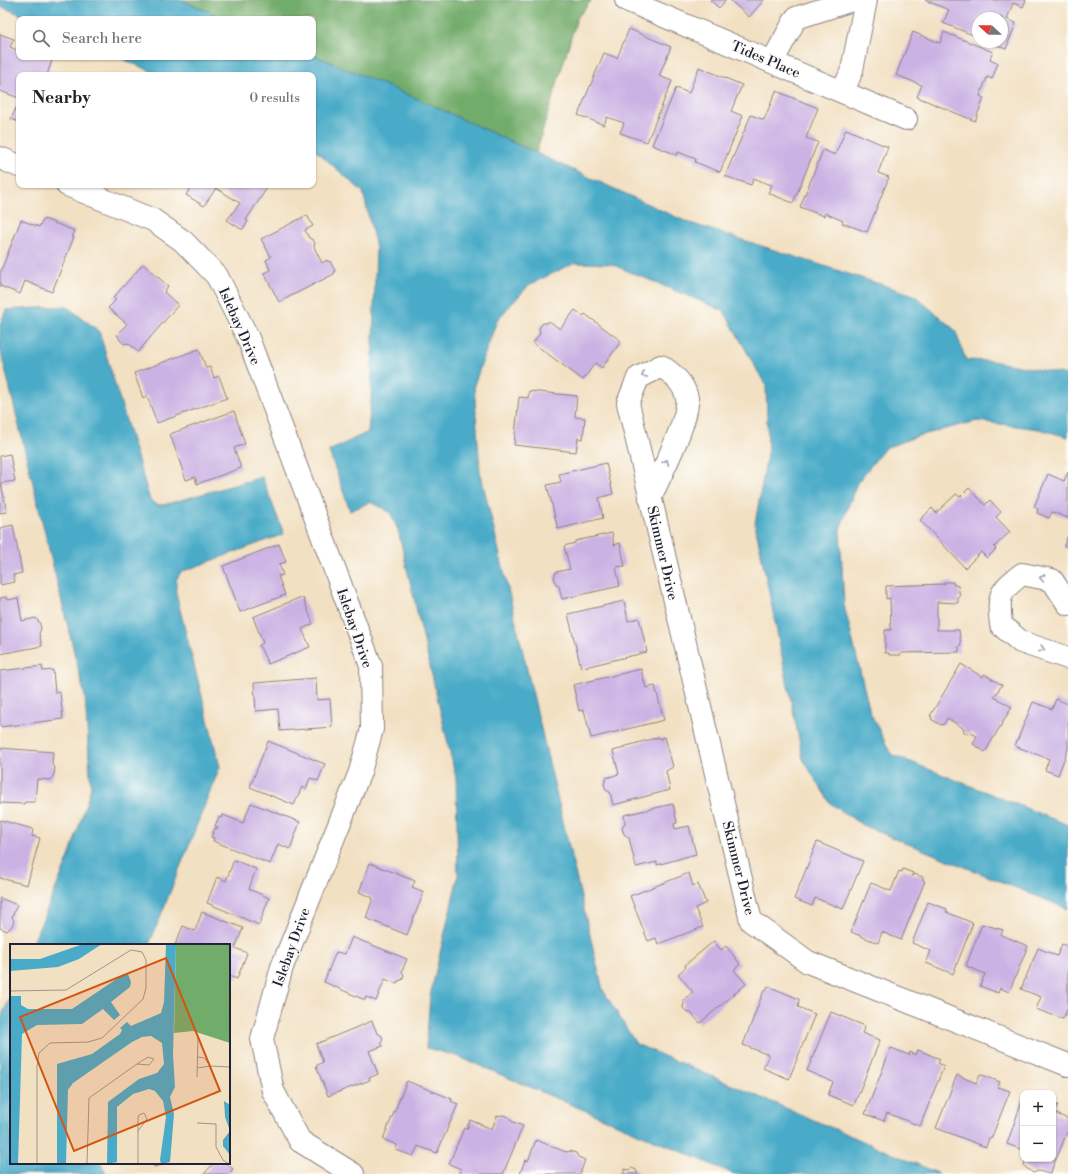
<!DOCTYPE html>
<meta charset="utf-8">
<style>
body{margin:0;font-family:"Libre Bodoni",serif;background:#f2f2f2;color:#222}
.controls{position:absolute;right:12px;bottom:12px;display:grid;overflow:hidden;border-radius:8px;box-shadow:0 1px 3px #0004}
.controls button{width:36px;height:36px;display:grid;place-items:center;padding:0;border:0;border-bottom:1px solid #e0e0e0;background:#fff;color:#222;font:20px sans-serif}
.compass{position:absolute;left:972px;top:12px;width:36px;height:36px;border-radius:50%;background:#fff;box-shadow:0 1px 3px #0004;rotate:292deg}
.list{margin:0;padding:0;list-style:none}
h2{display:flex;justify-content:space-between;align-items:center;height:52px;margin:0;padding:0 16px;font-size:17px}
h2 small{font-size:13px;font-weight:400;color:#767676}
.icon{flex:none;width:22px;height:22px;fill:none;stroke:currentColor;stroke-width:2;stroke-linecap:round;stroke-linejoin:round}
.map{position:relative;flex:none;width:1068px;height:1174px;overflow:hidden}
.search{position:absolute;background:#fff;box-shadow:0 1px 3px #0004;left:16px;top:16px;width:300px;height:44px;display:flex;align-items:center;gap:10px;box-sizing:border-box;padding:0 14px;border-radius:8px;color:#767676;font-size:15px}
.panel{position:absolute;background:#fff;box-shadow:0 1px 3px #0004;left:16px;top:72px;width:300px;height:116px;border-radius:8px}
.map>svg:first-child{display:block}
</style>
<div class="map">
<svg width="1068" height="1174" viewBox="0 0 1068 1174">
<rect width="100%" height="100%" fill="#fdfcf7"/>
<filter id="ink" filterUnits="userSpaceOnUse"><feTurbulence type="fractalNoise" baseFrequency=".025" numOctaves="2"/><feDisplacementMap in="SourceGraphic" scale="8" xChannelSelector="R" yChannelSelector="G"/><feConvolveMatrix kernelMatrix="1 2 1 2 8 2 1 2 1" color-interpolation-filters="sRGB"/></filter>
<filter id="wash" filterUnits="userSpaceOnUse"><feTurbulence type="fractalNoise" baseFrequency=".012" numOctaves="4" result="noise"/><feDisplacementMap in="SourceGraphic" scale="16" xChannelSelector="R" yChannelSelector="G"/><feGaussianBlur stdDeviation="0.9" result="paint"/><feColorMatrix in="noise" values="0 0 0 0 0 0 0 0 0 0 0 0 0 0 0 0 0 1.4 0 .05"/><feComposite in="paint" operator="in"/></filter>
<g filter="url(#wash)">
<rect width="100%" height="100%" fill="#f2e0c2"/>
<path fill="#72ac6b" stroke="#4a6753" d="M181 0H592L577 18 536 153 416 99 313 55V19H226Z"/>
<path fill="#49abc8" stroke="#366682" d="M0 0H181L226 19H31L0 6Z
M313 55 416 98 687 222 914 295 955 330 966 360 992 361 1068 375V437L1039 429 977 421 918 436 885 448 857 483 840 529 844 605 870 712 891 754 1068 825V909L862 825 830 803 803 759 755 524 768 449 766 386 724 311 611 264 574 263 529 285 497 320 474 385 480 471 603 990 636 1044 940 1174H734L457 1056 426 1048 430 996 458 876 456 778 398 530 390 512 370 502 350 511 329 451 368 432 371 400 376 248 363 192 313 148V75H160L118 57H313Z
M66 306 99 331 150 500 155 504 163 505 262 477 284 534 181 572 176 580V594L220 767 149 945H32L69 857 91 788 85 697 0 348V324L6 310Z
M11 995V1163H101L106 1174H0V1020Z"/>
<g id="blocks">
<path fill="#cbb2e4" d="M710 0H726L719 8Z
M730 0H764L749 17Z
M925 0H1026L1023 7 1013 3 1007 19 1016 23 1006 49 990 42H1002V18H978V37L943 23 949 10Z
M629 29 671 47 659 76 672 81 647 142 620 133 624 123 607 117 604 125 578 115 604 53 617 58Z
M913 32 940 43 944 32 993 52 990 59 998 63 992 79 987 77 980 96 984 98 975 121 917 97 922 85 896 75Z
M0 34 14 39 10 47 19 51V57H34L40 59 41 57H45L52 60 47 75H19V98L0 91Z
M699 67 742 85 731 111 743 116 720 172 695 162 696 159 678 152 677 155 652 145 676 88 689 93Z
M776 91 818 108 806 138 818 142 793 203 768 193 772 185 763 182 754 178 751 185 725 176 751 115 764 120Z
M19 102V122L11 119Z
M846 129 888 147 878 173 889 177 867 232 842 223 843 221 825 213 824 216 800 207 823 150 835 155Z
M192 185H269L246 220 248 221 243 229H241L227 220 240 203 216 188 204 206 186 195Z
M307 215 313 226 305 230 309 238 313 240 315 243 314 247 322 263 327 260 328 262 330 261 335 271 334 274 279 302 264 273 270 270 266 260 271 257 261 239Z
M44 219 75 231 72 237H74L52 292 25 281 20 294 0 286V273L21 220 39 227Z
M143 264 168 286 164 292 178 305 138 352 128 343 124 344 120 340 117 334 127 324 108 308 116 300 113 298Z
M575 310 583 316 585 314 621 341 602 368 595 363 583 380 533 343 540 333 539 328 543 323H547L549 321 560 329Z
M199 349 206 368 210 367 214 378 219 376 227 398 157 423 147 396 143 398 134 373Z
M529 391 577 396 575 417 585 418 583 439 578 438 576 452 514 445 519 397 528 398Z
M234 411 245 444 234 448 241 468 197 484 195 477 186 480 170 434Z
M10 454 15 481 1 483 7 512 0 513V456Z
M606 463 613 494 599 498 603 518 558 529 547 485 561 482 559 474Z
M1068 472V518L1052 512 1049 518 1037 513 1038 509 1034 507 1048 474 1064 481Z
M969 488 985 505 990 500 1001 512 996 517 1010 532 994 547 996 549 987 558 981 552 965 568 920 520 932 508 936 513 956 494 960 497Z
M13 525 22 573 13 575 15 582 0 585V528Z
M612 533 614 545 620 543 625 566 616 567 620 586 562 599 559 586 556 584 554 578 556 572 570 569 564 546 575 543V541Z
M1068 535V548L1064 546Z
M279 544 286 562 279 564 283 575 278 576 285 595 240 612 223 566Z
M944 582H953V584L958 586 960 597H958V603L937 602V630H959L961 645 959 646V652L901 653V655H889V653H885V630H891L890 598 886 599V586L945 584Z
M6 597 7 600 18 598 22 621 36 618 40 624 41 629 39 633 42 646 0 654V598Z
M299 598H303L313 624 302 629 310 647 268 664 259 645 263 643 253 617Z
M624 601 628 621 639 618 647 652 581 668 568 614Z
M961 664 983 677 984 674 1002 685 994 697 1012 707 985 752 973 744 977 736 971 733 967 734 964 732 963 728 947 718 944 724 941 725 931 719 932 717 930 716Z
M42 666 43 671 53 670 55 693 60 692 63 719 0 727V671Z
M641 669 646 688 655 686 664 720 591 738 584 710 579 711 573 685Z
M316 678 317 700 330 699 332 727 280 731 278 709 256 711 254 683Z
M1056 699 1068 704V749L1058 775 1045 770 1049 759 1015 746 1033 702 1052 709Z
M659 737 660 739 665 737 673 767 666 771 670 790 613 805 610 792 606 790 604 784 606 778 619 774 613 751 624 748 623 747Z
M268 741 325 764 318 781 310 778 306 789 302 787 294 805 250 787Z
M0 748 53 752 52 765 55 768 54 774 51 780 37 779 35 802H25L24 804 0 803Z
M251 803 300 822 290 849 278 844 270 864 213 841 214 838 211 837 215 828 217 829 218 827 215 826 219 817 222 818 223 815 243 823Z
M673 804 677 823 674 824 675 829 689 826 696 854 657 865V862L636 867 629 838 624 834 622 828 625 823 624 815Z
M0 820 33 829 32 836 40 838 27 885 0 878Z
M817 842 863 861 843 909 815 898 812 906 794 899Z
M234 860 256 869 249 889 269 898 259 925 207 903 217 877 226 881Z
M370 863 415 881 412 887 424 892 407 935 366 918 373 898 359 892Z
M903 869 913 873 912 876H913L914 874 923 877V880L925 881 901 940 882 932 878 943 851 932 871 883 891 891 899 871 902 872Z
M689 873 693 886 698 884 706 903 695 908 703 927 658 944 656 938 648 941 630 896Z
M0 898 17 905 12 917 14 921 12 926 7 931 0 928Z
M928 902 947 909 946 912 973 923 953 974 926 963 931 951 912 943Z
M202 912 243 928 235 948 247 953 237 979 229 976V945H175L183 926 195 931Z
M982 924 1003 930 1001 935 1028 946 1009 992 1000 988 998 993 980 986 985 974 966 966Z
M352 937 407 959 402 971 404 975 402 980 398 981 397 984 385 979 376 1001 366 997 365 1000 324 982 336 952 345 954Z
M714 941 721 950 726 946 740 964 734 970 746 984 700 1023 691 1013 687 1012 683 1008 684 1003 682 1001 693 992 678 974 686 967 685 965Z
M1062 944 1068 946V1007L1063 1019 1036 1009 1041 997 1021 989 1038 948 1057 956Z
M768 986 799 999 798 1007 815 1014 789 1079 763 1068 769 1055 743 1045 764 990 766 991Z
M831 1012 865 1026 862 1033 880 1040 854 1105 828 1095 833 1082 807 1071Z
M372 1021 377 1033 381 1035 383 1039 381 1043 383 1046 369 1051 378 1074 369 1078 370 1080 328 1096 316 1066 323 1062 316 1044Z
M891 1048 909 1055 910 1052 916 1055 918 1050 940 1059 938 1063 944 1066 920 1126 887 1113 884 1121 865 1114Z
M980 1074 1000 1082 998 1087 1010 1091 991 1139 989 1138 986 1147 936 1128 957 1075 976 1083Z
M407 1081 452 1099 451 1101 458 1104 437 1153 418 1146 413 1156 396 1150 397 1145 383 1139Z
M1023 1098V1150L1007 1144Z
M1053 1104 1058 1105 1054 1113 1068 1119V1130L1050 1174 1038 1171 1033 1173 1024 1166 1026 1159H1053Z
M503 1115 509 1117 511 1121 523 1126 503 1174H460L461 1169 449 1164 464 1128 467 1129 470 1120 492 1129 497 1116Z
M536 1140 566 1152 570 1151 576 1153 578 1157 585 1160 580 1174H520L525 1160 528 1161Z
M153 1163H167L154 1167Z
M214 1163H226L233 1169 228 1174H204Z
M632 1168 636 1170 638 1174H623L625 1169 628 1170Z"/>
</g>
</g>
<g filter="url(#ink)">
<use href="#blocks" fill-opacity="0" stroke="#8a817e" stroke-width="1"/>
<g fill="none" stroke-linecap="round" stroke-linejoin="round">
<defs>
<path id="minor" d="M626 0 906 119
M772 62 796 18 852 0
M843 92 852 70 866 0
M0 158 19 166
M67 185 153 220 183 241 217 276 248 338 371 666 372 729 360 772 282 967 262 1039 273 1091 300 1141 353 1174
M650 498C660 476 690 418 687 398 684 383 672 373 661 366L638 378 628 403 751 921 808 962 1068 1065
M1068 604 1052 580 1022 574C998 592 998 597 1001 625L1021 642 1068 658"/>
</defs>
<use href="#minor" stroke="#8a817e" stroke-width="24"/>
<use href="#minor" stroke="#fff" stroke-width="22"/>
</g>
<defs><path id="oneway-chevron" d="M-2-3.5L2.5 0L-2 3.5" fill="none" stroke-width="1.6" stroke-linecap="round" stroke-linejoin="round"/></defs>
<g stroke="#9c9ca7">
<use href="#oneway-chevron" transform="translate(644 375) rotate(150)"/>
<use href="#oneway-chevron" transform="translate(666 462) rotate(-67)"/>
<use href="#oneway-chevron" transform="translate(1042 578) rotate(-169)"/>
<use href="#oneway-chevron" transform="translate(1042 649) rotate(19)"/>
</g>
</g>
<g text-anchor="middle" stroke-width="3" stroke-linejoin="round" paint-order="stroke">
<g font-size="14" fill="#22223b" stroke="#fdfcf7">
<text transform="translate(766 59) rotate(23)" y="5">Tides Place</text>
<text transform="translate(240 326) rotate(66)" y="5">Islebay Drive</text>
<text transform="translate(663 553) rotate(77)" y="5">Skimmer Drive</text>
<text transform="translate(355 628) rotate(71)" y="5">Islebay Drive</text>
<text transform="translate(739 868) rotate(76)" y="5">Skimmer Drive</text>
<text transform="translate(291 947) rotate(-70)" y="5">Islebay Drive</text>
</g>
</g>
<g transform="translate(10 944)">
<rect width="220" height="220" fill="#f2e0c2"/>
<path d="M166 0H220V99L183 87 164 89Z" fill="#72ac6b"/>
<path d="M73 0H92L69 15 48 23 0 27V15H30ZM156 0 166 1 163 111 165 143 160 153 164 170 160 218 151 220 150 216 156 173 153 157 145 147 139 145 123 150 107 163V218L97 220 98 158 129 135 147 129 154 120 152 99 141 92 132 93 122 98 63 139 58 146 56 219 47 220V120L82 110 110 90 112 86 110 84 117 78 121 82 151 69 154 58ZM114 30H118L121 38 120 43 101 58 110 71 104 76 93 65 72 80 27 81 12 90 8 220H0V52H11V61L18 65H62ZM214 157 220 161V211L213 202V196L220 187 215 173Z" fill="#49abc8"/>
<path fill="none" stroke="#9f948c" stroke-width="1" d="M0 47 56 46 121 6 132 8 136 16V44L133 55 92 94 78 98 40 99 29 109 27 122V220M188 113 194 114 201 122 220 123M187 124 201 122M187 133 188 92M187 179 206 180V203L213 216 219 220M77 220 79 154 127 120 138 113 144 115 139 121 127 120M128 220V174L129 171 134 169 137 175 128 187"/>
<path fill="#d45411" fill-opacity="0.15" stroke="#d45411" stroke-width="2" d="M156 14 210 147 64 207 10 73Z"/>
<rect width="220" height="220" fill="none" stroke="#22223b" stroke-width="2"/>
</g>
</svg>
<div class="controls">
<button>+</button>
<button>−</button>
</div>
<svg class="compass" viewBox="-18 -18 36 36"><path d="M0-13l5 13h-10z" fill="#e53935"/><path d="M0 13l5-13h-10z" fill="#767676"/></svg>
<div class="search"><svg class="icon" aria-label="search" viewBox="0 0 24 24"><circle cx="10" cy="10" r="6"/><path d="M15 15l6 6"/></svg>Search here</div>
<section class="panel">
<h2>Nearby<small>0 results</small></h2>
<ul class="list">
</ul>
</section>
</div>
